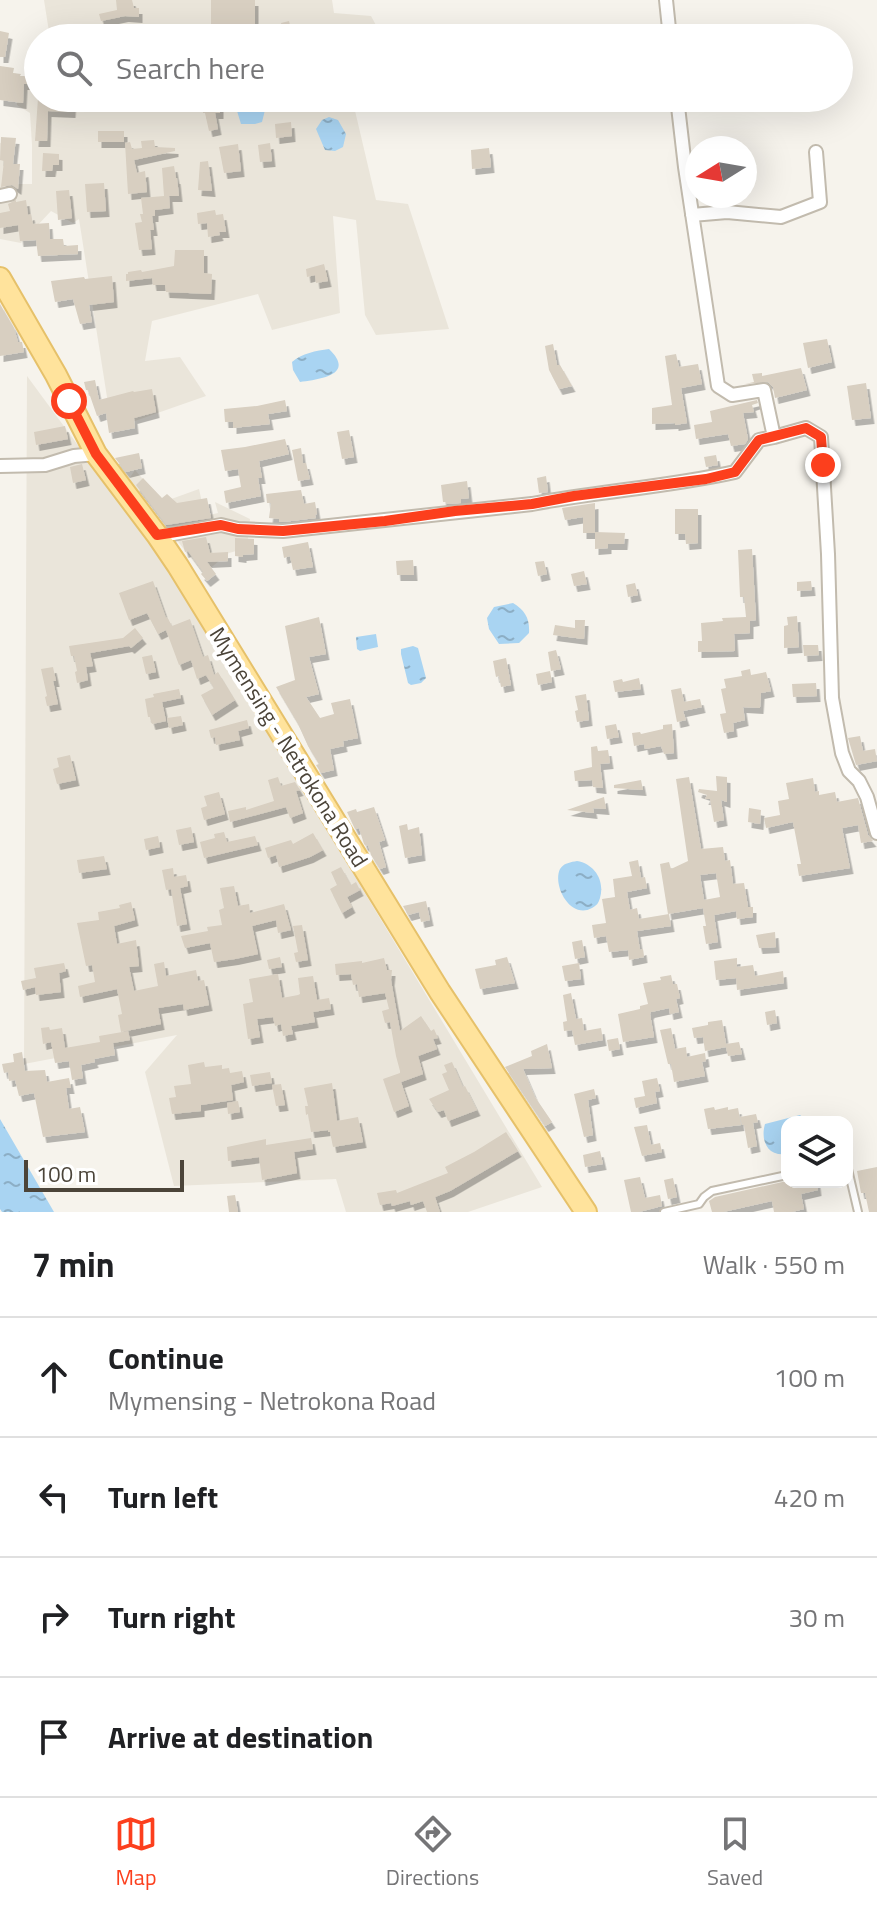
<!DOCTYPE html>
<meta charset="utf-8">
<style>
body{margin:0;font-family:"Titillium Web",sans-serif;background:#f2f2f2;color:#202124}
.controls{position:absolute;right:24px;bottom:24px;display:grid;overflow:hidden;border-radius:16px;box-shadow:0 8px 32px #0002}
.controls button{width:72px;height:72px;display:grid;place-items:center;padding:0;border:0;border-bottom:2px solid #e0e0e0;background:#fff;color:#202124;font:40px sans-serif}
.compass{position:absolute;left:685px;top:136px;width:72px;height:72px;border-radius:50%;background:#fff;box-shadow:0 8px 32px #0002;rotate:259deg}
.scale{position:absolute;left:24px;bottom:20px;width:160px;box-sizing:border-box;padding-left:8px;border:4px solid #4b4439;border-top:0;font-size:22px;line-height:28px;white-space:nowrap;color:#4b4439;-webkit-text-stroke:6px #fff;paint-order:stroke}
.stop{position:absolute;width:24px;height:24px;margin:-18px;border:6px solid #fc3f1d;border-radius:50%;background:#fff}
.stop.end{background:#fc3f1d;border-color:#fff;box-shadow:0 2px 8px #0008}
.list{margin:0;padding:0;list-style:none}
h2{display:flex;justify-content:space-between;align-items:center;height:104px;margin:0;padding:0 32px;font-size:34px}
h2 small{font-size:26px;font-weight:400;color:#757577}
.list li{display:grid;grid-template-columns:52px 1fr auto;gap:24px;align-items:center;box-sizing:border-box;height:120px;padding:0 32px;border-top:2px solid #e0e0e0}
.list b{display:block;font-size:30px;white-space:nowrap}
.list p{margin:0;font-size:26px;white-space:nowrap;color:#757577}
.list em{font-size:26px;font-style:normal;color:#757577}
.icon{flex:none;width:44px;height:44px;fill:none;stroke:currentColor;stroke-width:2;stroke-linecap:round;stroke-linejoin:round}
.map{position:relative;flex:none;width:877px;height:1212px;overflow:hidden}
.search{position:absolute;background:#fff;box-shadow:0 8px 32px #0002;left:24px;right:24px;top:24px;height:88px;display:flex;align-items:center;gap:20px;box-sizing:border-box;padding:0 28px;border-radius:44px;color:#757577;font-size:30px}
.sheet{height:584px;background:#fff}
nav{display:flex;justify-content:space-around;align-items:center;box-sizing:border-box;height:112px;border-top:2px solid #e0e0e0;background:#fff;font-size:22px;color:#757577}
nav a{display:grid;justify-items:center;gap:4px}
nav .on{color:#fc3f1d}
.map>svg:first-child{display:block}
</style>
<div class="map">
<svg width="877" height="1212" viewBox="0 0 877 1212">
<defs>
<pattern id="water-ripples" width="26" height="14" patternUnits="userSpaceOnUse" patternTransform="scale(2)"><rect width="26" height="14" fill="#a9d4f2"/><path d="M2 4q2-2 4 0t4 0M15 11q2-2 4 0t4 0" fill="none" stroke="#8caec5"/></pattern>
<filter id="shadow"><feDropShadow dx="3.5" dy="6" stdDeviation="0" flood-color="#0004"/></filter>
</defs>
<rect width="100%" height="100%" fill="#f6f3ec"/>
<path fill="#eae5da" d="M44 0H332L334 13 371 16 383 38H50Z
M14 74 38 86V98H352L376 200 408 204 449 329 376 335 365 315 356 220 333 216 340 313 272 330 258 294 152 321 145 361 180 357 206 396 112 429 79 219 73 223 51 211 21 243 0 239V143L14 142 10 184H32V145L30 113 17 105Z
M27 376 172 573 542 1187 468 1212H346L336 1179 174 1186 145 1072 177 1035 24 1064Z
M135 470 163 502 199 489 205 516 218 513 215 502 250 519 247 548 229 553 203 574 149 504 127 482Z"/>
<path fill="url(#water-ripples)" d="M233 98H266L265 110 262 122 255 124H241Z
M329 117 338 120 346 134 343 147 335 151 325 150 316 129 322 120Z
M329 349C356 375 320 379 300 382L293 370 292 362C302 353 316 351 329 349Z
M513 603C525 610 530 619 529 633L519 643 499 644 489 629 487 618 494 607Z
M376 634 378 647 360 651 357 649 356 637Z
M413 646 418 648 426 678 421 683 411 685 408 683 401 654V649Z
M577 861C595 864 605 881 600 898 598 904 597 905 592 908 571 920 552 886 560 869 564 863 571 862 577 861Z
M800 1115 808 1122H787V1154C768 1157 760 1141 765 1124Z
M0 1119 54 1212H2L0 1209Z"/>
<path fill="#d8cfc1" fill-rule="evenodd" filter="url(#shadow)" d="M116 0H132L134 8H139V17L125 16 101 21 99 14 117 10Z
M211 0H255V37L227 38 225 26H211Z
M289 21 292 34 274 38 272 29 282 27 281 23Z
M0 31 9 33 5 57H0Z
M0 66 14 68 13 73 21 74 20 76H34V84H24L23 103 0 100Z
M38 98H73L72 112 48 111 47 141H35Z
M220 101V113H215L218 129 209 131 205 113H203V102Z
M291 122 292 136 276 138 275 124Z
M98 131H124V142H98Z
M1 137 16 138 13 164H20L18 189 12 185 1 187 4 161 0 160Z
M154 140 155 147 175 148V151L134 160 137 173 145 171 147 192 128 194 125 143 130 142 132 149 142 148 141 141Z
M270 143 272 161 260 162 258 145Z
M238 144 241 171 224 173 219 147Z
M489 148 491 167 472 169 471 150Z
M43 153 59 154V165H53L52 171H42Z
M208 161 212 191 198 190 200 162Z
M174 166 176 178H177L179 196H169L170 208 155 210V216H152L154 230H150L152 249 139 250 135 223 142 222 140 214H143L141 198 164 196 162 168Z
M104 183 106 211 87 212 85 184Z
M69 190 72 218 58 220 56 191Z
M16 200V202L26 200 28 215 31 214 33 224 49 223 50 239H63L64 246 78 245V254L38 256 36 240 20 241 18 225 0 228V213L10 211 8 204Z
M215 210 216 215 223 214 226 232H219L220 235 208 237 207 223 198 224 197 213Z
M175 250H204V273L212 274 211 294 166 292 165 285H153L152 278 126 281V274H128V272L141 270 142 272 174 266Z
M324 264 328 281 316 283 315 275 307 277 306 269Z
M112 276 114 302 89 305 92 322 80 324 73 299 55 302 51 281 84 277 85 279Z
M0 304 14 328 18 342H22L24 352 0 356Z
M827 339 832 362 808 368 803 343Z
M553 344 557 365H560L572 386 559 389 549 370 545 346Z
M676 354 679 367 698 364 702 384 681 388 687 423 675 425V423L652 424V408L672 405 665 356Z
M801 368 807 390 775 398 773 387 768 382 745 384 754 382 752 374 762 373V376Z
M95 380 99 400 133 391 134 392 152 389 156 412 134 418 135 428 109 433 106 413 97 416 88 390H86L84 382Z
M866 383 871 418 852 420 847 386Z
M285 400 287 411 268 414 270 424 233 428V422H225L224 409 257 406Z
M757 400 758 403 752 405 754 412 743 413 748 439 745 444 731 446 728 434 696 439 694 425 712 422 710 411Z
M65 426 68 439 36 445 34 432Z
M349 430 354 457 342 459 337 432Z
M285 439 289 454 259 461 262 478H258L261 496 226 503 224 491 241 487 238 469 225 471 221 450 245 447Z
M301 448 303 463H306L310 479 298 481 292 450Z
M139 453 142 468 126 472 115 458Z
M716 455 718 465 706 467 704 457Z
M82 464 86 480 73 483 70 467Z
M546 476 548 492 539 493 537 478Z
M143 478 162 498 167 494 177 503 207 498 211 518 166 525 136 485Z
M467 481 469 498 461 499V503L446 504V502H443L441 485Z
M301 490 304 504 315 502 317 514 315 515 316 518 283 522H279V519L269 518 271 503H267L266 494Z
M595 503V532L625 533 624 544H608V548L595 549V533H583V517L565 520 562 508Z
M675 509H698V543L686 544 685 534H675Z
M206 537 210 553 228 552V561L207 562 216 574 207 581 201 574 203 572 188 551 185 552 182 541Z
M235 538 254 539V554L243 555V557L235 556Z
M308 542 313 567 293 570 290 556 284 558 282 547Z
M752 549 756 620 750 621V633L734 634 735 651 698 652V641H702L701 623 723 621 722 618 746 617 744 597H740L738 550Z
M413 560 414 575H397L396 561Z
M544 561 547 574 538 576 535 562Z
M584 571 587 584 574 586 571 574Z
M153 581 166 618 167 617 172 626 190 619 203 657 208 655 214 675 218 672 235 700 212 715 201 695 214 688 206 675 197 679 191 660 179 665 166 630 158 634 147 613 129 620 119 593Z
M811 581 812 590 797 591V582Z
M635 583 638 595 628 597 626 585Z
M797 616 799 647 784 648V626L788 625 787 617Z
M319 617 326 654 309 657 319 694 306 697 320 718 334 714 331 703 350 699 358 738 343 741 344 746 330 749 334 770 321 773 316 765 319 764 308 746 298 724 276 687 295 680 285 626Z
M575 620H585L584 639 553 635 555 625 575 628Z
M135 628 143 638 131 648 129 646 90 653 93 666 86 667 88 680 77 683 75 672 77 671 74 656H71L69 646 123 638Z
M803 645H818L819 655 804 656Z
M556 650 561 669 551 671 548 652Z
M152 655 156 672 146 674 142 657Z
M506 658 511 685 501 687 499 676 496 677 493 661Z
M53 667 56 681H53L58 704 47 706 45 697 47 696 41 669Z
M750 669 751 675 766 672 771 691 761 693 760 708 743 707 745 720 733 723 734 731 724 733 720 714 726 713 721 689 726 688 724 679 742 676 741 671Z
M550 671 552 682 538 685 536 674Z
M639 678 641 689 615 692 613 681 622 679 623 682Z
M816 683 817 696 793 697 792 684Z
M681 688 684 702 700 699 702 707 683 711 686 720 677 722 671 690Z
M179 689 181 698 162 702 166 721 152 724 150 717H148L145 699 154 697 153 694Z
M586 694 589 720 577 722 575 711 578 710 575 696Z
M181 716 183 725 169 728 167 718Z
M247 720 249 728 238 731 240 740 216 745 215 737 211 738 209 730Z
M616 724 619 737 607 739 605 726Z
M672 724 674 753 664 754 661 746 645 749 644 744 634 746 632 733 640 732 641 734 663 729V725Z
M860 736 863 751 875 749 877 761 856 765 848 738Z
M597 746 598 751 608 750 610 763 600 764 603 788 593 787 592 780 575 781 574 771 592 767 591 747Z
M70 755 76 780 57 784 53 769 59 767 57 758Z
M716 776 727 777V802L721 800 724 820 714 822 710 799H705L707 795 698 792 699 789 717 791Z
M278 777 281 786 295 782 300 790 296 791 303 813 290 818 286 807 230 822 228 811 246 807V810L274 801 268 780Z
M689 777 701 849 723 847 725 861 730 860 733 884 744 883 748 907H753V917L737 919 736 911 714 915 718 942 706 944 703 926H706L703 908 668 914 660 864 669 862 671 869 688 861 676 779ZM716 873 720 897 704 900 700 875Z
M813 778 815 792 819 791V795L835 792 837 802 858 798 868 835 873 841 861 843 858 825 842 828 850 868 799 876 797 864H801L793 822 766 828 764 818 780 815 778 801 789 799 786 783Z
M641 780 643 790 614 788V785Z
M219 792 225 814 204 820 201 808 207 806 204 796Z
M604 797 606 809 593 808 594 813 567 810Z
M374 807 385 840 379 842 386 867 380 869 371 855 368 845 366 846 364 844 359 828 355 829 347 812 356 809 357 812Z
M749 808 761 810 760 824 748 822Z
M407 824 408 830 419 827 422 855 405 858 399 826Z
M191 827 194 842 179 845 176 830Z
M224 832 227 842 255 836 258 845 204 858 200 842 215 838 214 834Z
M313 833 323 850 310 857 279 867 276 855 268 858 265 848 291 840 293 844Z
M158 836 160 847 146 850 144 839Z
M104 856 107 869 79 873 77 860Z
M638 860 641 878 645 877 647 888 627 892 630 910 637 908 639 919 669 914 671 926 637 931 640 950 643 949 644 957 629 960 628 950 609 952 606 936 594 938 592 925 606 923 602 899 615 897 613 879 632 876 629 862Z
M341 867 351 885 356 882 360 890 347 897 352 907 342 913 330 889 337 885 331 872Z
M173 868 174 877 186 875 188 886 180 888 187 924 177 926 171 889 166 890 162 870Z
M234 886 238 906 249 904 250 913 284 904 291 930 278 933 276 920 252 926 258 954 235 959 214 962 210 943 185 948 181 936 208 931 207 927 222 925 219 910 224 908 220 888Z
M426 901 430 920 421 922 419 912 408 915 403 906Z
M131 902 135 920 114 926 117 944 136 940 139 966 129 967 134 991 158 986 154 964 164 962 166 976 196 970 198 981 204 980 209 1005 184 1010 183 1004 158 1008 161 1024 121 1032 118 1015 122 1014 117 989 80 997 78 986 95 982 92 965 86 966 77 923 99 920 98 912 120 908 119 905Z
M302 925 308 960 296 962 294 953 298 952 293 926Z
M775 932 776 947 759 948 756 935Z
M582 940 585 957 575 959 572 942Z
M280 957 282 967 269 969 267 960Z
M507 957 515 983 480 989 475 969 496 965 495 960Z
M384 958 387 970H392L391 980 400 1031 421 1016 431 1031 434 1029 438 1038 433 1039 437 1049 418 1056 423 1074 401 1082 409 1106 394 1112 383 1079 400 1073V1071L396 1056 390 1022 385 1023 382 1011 389 1009 385 993 359 997 357 984 353 985 351 974 336 975 335 964 362 961V963Z
M737 958V967L753 965 755 976 783 971 784 983 737 990 736 978 716 980 714 961Z
M64 963 66 971 59 973 61 992 36 995 35 987 23 990 21 981 36 978 34 968Z
M579 963 581 979 565 981 562 966Z
M278 974 282 998 298 995 300 994 298 978 313 976 317 1000 329 998 331 1009 313 1012 315 1022 291 1026 293 1034 283 1036 281 1024 275 1026 273 1017 257 1019 260 1037 248 1039 243 1004 253 1002 249 979Z
M671 975 673 984H677L680 998 676 999 679 1012 670 1014 669 1008 651 1012 650 1014 654 1037 623 1042 618 1014 640 1009V1006L648 1004 643 983 661 980 660 977Z
M571 993 576 1019 582 1018 584 1031 601 1028 603 1040 575 1045 572 1030 564 1031 563 1022 567 1021 563 995Z
M775 1010 777 1023 767 1025 765 1012Z
M722 1020 726 1044 739 1042 742 1054 728 1056 726 1047 705 1051 703 1037 694 1038 692 1028 708 1025V1022Z
M49 1027 50 1030 62 1028 65 1048 100 1042 99 1036 128 1031 130 1040 113 1043 115 1055 94 1059 95 1062 81 1065 83 1078 72 1080 69 1061 55 1063 51 1042 43 1044 41 1028Z
M671 1028 675 1049 686 1047 687 1057 705 1053 706 1061 702 1062 705 1076 674 1082 671 1064H668L660 1030Z
M618 1038 620 1049 609 1051 607 1040Z
M547 1044 552 1068 523 1069 535 1097 552 1122 545 1126 505 1067 532 1056 531 1051Z
M22 1052 25 1071 45 1070 47 1082 69 1078 71 1088H66L69 1109 80 1107 85 1132 43 1137 34 1093 19 1096 15 1080 9 1081 8 1072 4 1073 2 1064 14 1062 13 1054Z
M204 1062 205 1067 222 1065V1069L229 1068 230 1073 242 1071 244 1082 231 1085 233 1100 201 1105V1111L172 1114 169 1098 176 1097 174 1086 191 1084 188 1065Z
M452 1062 463 1087 465 1086 477 1110 448 1121 444 1110 438 1112 429 1099 449 1090 442 1074 447 1072 444 1065Z
M270 1072 272 1083 252 1086 250 1075Z
M657 1078 660 1091 655 1092 657 1103 636 1108 634 1098 645 1096 642 1081Z
M332 1083 337 1121 358 1117 363 1142 333 1147 330 1132H328V1130L311 1132 308 1114 306 1115 305 1106H308L304 1088Z
M281 1084 285 1105 276 1106 272 1085Z
M594 1089 596 1098 588 1100 593 1135 584 1137 574 1094Z
M238 1101 240 1112 228 1114 227 1103Z
M714 1107 715 1110 728 1107V1110L738 1108 741 1125 708 1129 704 1109Z
M756 1114 758 1122 753 1123 757 1146 748 1148 744 1125H742L740 1117Z
M647 1125 651 1145 660 1143 662 1152 642 1156 634 1127Z
M506 1132 518 1151 450 1191 435 1197 440 1212H427L423 1201 411 1205 410 1201 392 1206 391 1203 380 1205 377 1193 396 1190 397 1193 448 1173 445 1167 474 1152Z
M311 1138 313 1149 294 1152 297 1173 262 1180 259 1157 228 1161 227 1147 266 1139V1145Z
M600 1151 603 1164 585 1167 583 1155Z
M877 1167V1212H869L865 1193H861L857 1171Z
M640 1177 645 1198 660 1195 662 1206 639 1212H631L624 1180Z
M673 1178 677 1197 668 1199 664 1180Z
M787 1181 817 1182 818 1190 801 1194 804 1209 792 1212H774L772 1201 723 1212H712L709 1201 715 1197Z
M235 1195 238 1212H229L227 1196Z"/>
<g fill="none" stroke-linecap="round" stroke-linejoin="round">
<defs>
<path id="service" d="M847 1165 858 1212
M664 1212 699 1204 704 1197 712 1191 787 1175"/>
<path id="minor" d="M666 0 670 38
M677 98 685 167 718 386 732 395 764 390 774 437 806 428 821 437 828 554 832 698 842 753 849 771 859 781 867 797 877 833
M0 196 10 194
M692 215 727 212 781 217 820 202 816 152
M0 466 45 465 74 456 96 454
M157 535 173 534 221 525 238 529 283 531 532 504C600 491 668 487 735 472L759 440 774 437"/>
<path id="primary" d="M0 278 56 375 96 454 157 535 178 566 440 992 586 1212"/>
</defs>
<use href="#service" stroke="#c2bbae" stroke-width="10"/>
<use href="#minor" stroke="#c2bbae" stroke-width="16"/>
<use href="#primary" stroke="#e6c16a" stroke-width="24"/>
<use href="#service" stroke="#fff" stroke-width="6"/>
<use href="#minor" stroke="#fff" stroke-width="12"/>
<use href="#primary" stroke="#ffe39c" stroke-width="20"/>
</g>
<g fill="none" stroke-linecap="round" stroke-linejoin="round">
<path stroke="#fc3f1d" stroke-width="10" d="M69 401 96 454 157 535 221 525 238 529 283 531 385 521 455 511 532 504 574 496 706 479 735 472 759 440 806 428 821 437 823 465"/>
</g>
<g text-anchor="middle" stroke-width="8" stroke-linejoin="round" paint-order="stroke">
<g font-size="22" fill="#4b4439" stroke="#fff">
<text transform="translate(289 747) rotate(58)" y="8">Mymensing - Netrokona Road</text>
</g>
</g>
</svg>
<div class="controls">
<button><svg class="icon" aria-label="layers" viewBox="0 0 24 24"><path d="M12 4l9 5-9 5-9-5zM3 14l9 5 9-5"/></svg></button>
</div>
<svg class="compass" viewBox="-18 -18 36 36"><path d="M0-13l5 13h-10z" fill="#e53935"/><path d="M0 13l5-13h-10z" fill="#757577"/></svg>
<div class="scale">100 m</div>
<div class="stop" style="left:69px;top:401px"></div>
<div class="stop end" style="left:823px;top:465px"></div>
<div class="search"><svg class="icon" aria-label="search" viewBox="0 0 24 24"><circle cx="10" cy="10" r="6"/><path d="M15 15l6 6"/></svg>Search here</div>
</div>
<section class="sheet">
<h2>7 min<small>Walk · 550 m</small></h2>
<ul class="list">
<li><svg class="icon" aria-label="ahead" viewBox="0 0 24 24"><path d="M12 20V5M6 11l6-6 6 6"/></svg><div><b>Continue</b><p>Mymensing - Netrokona Road</p></div><em>100 m</em></li>
<li><svg class="icon" aria-label="left" viewBox="0 0 24 24"><path d="M17 20v-9H6M10 6l-5 5 5 5"/></svg><div><b>Turn left</b></div><em>420 m</em></li>
<li><svg class="icon" aria-label="right" viewBox="0 0 24 24"><path d="M7 20v-9h11M14 6l5 5-5 5"/></svg><div><b>Turn right</b></div><em>30 m</em></li>
<li><svg class="icon" aria-label="arrive" viewBox="0 0 24 24"><path d="M6 21V4h12l-3 4 3 4H6"/></svg><div><b>Arrive at destination</b></div></li>
</ul>
</section>
<nav>
<a class="on"><svg class="icon" aria-label="map" viewBox="0 0 24 24"><path d="M3 6l6-2 6 2 6-2v14l-6 2-6-2-6 2zM9 4v14M15 6v14"/></svg>Map</a>
<a><svg class="icon" aria-label="directions" viewBox="0 0 24 24"><path d="M12 3l9 9-9 9-9-9zM9 14v-3h6M13 9l2 2-2 2"/></svg>Directions</a>
<a><svg class="icon" aria-label="saved" viewBox="0 0 24 24"><path d="M7 4h10v16l-5-4-5 4z"/></svg>Saved</a>
</nav>
